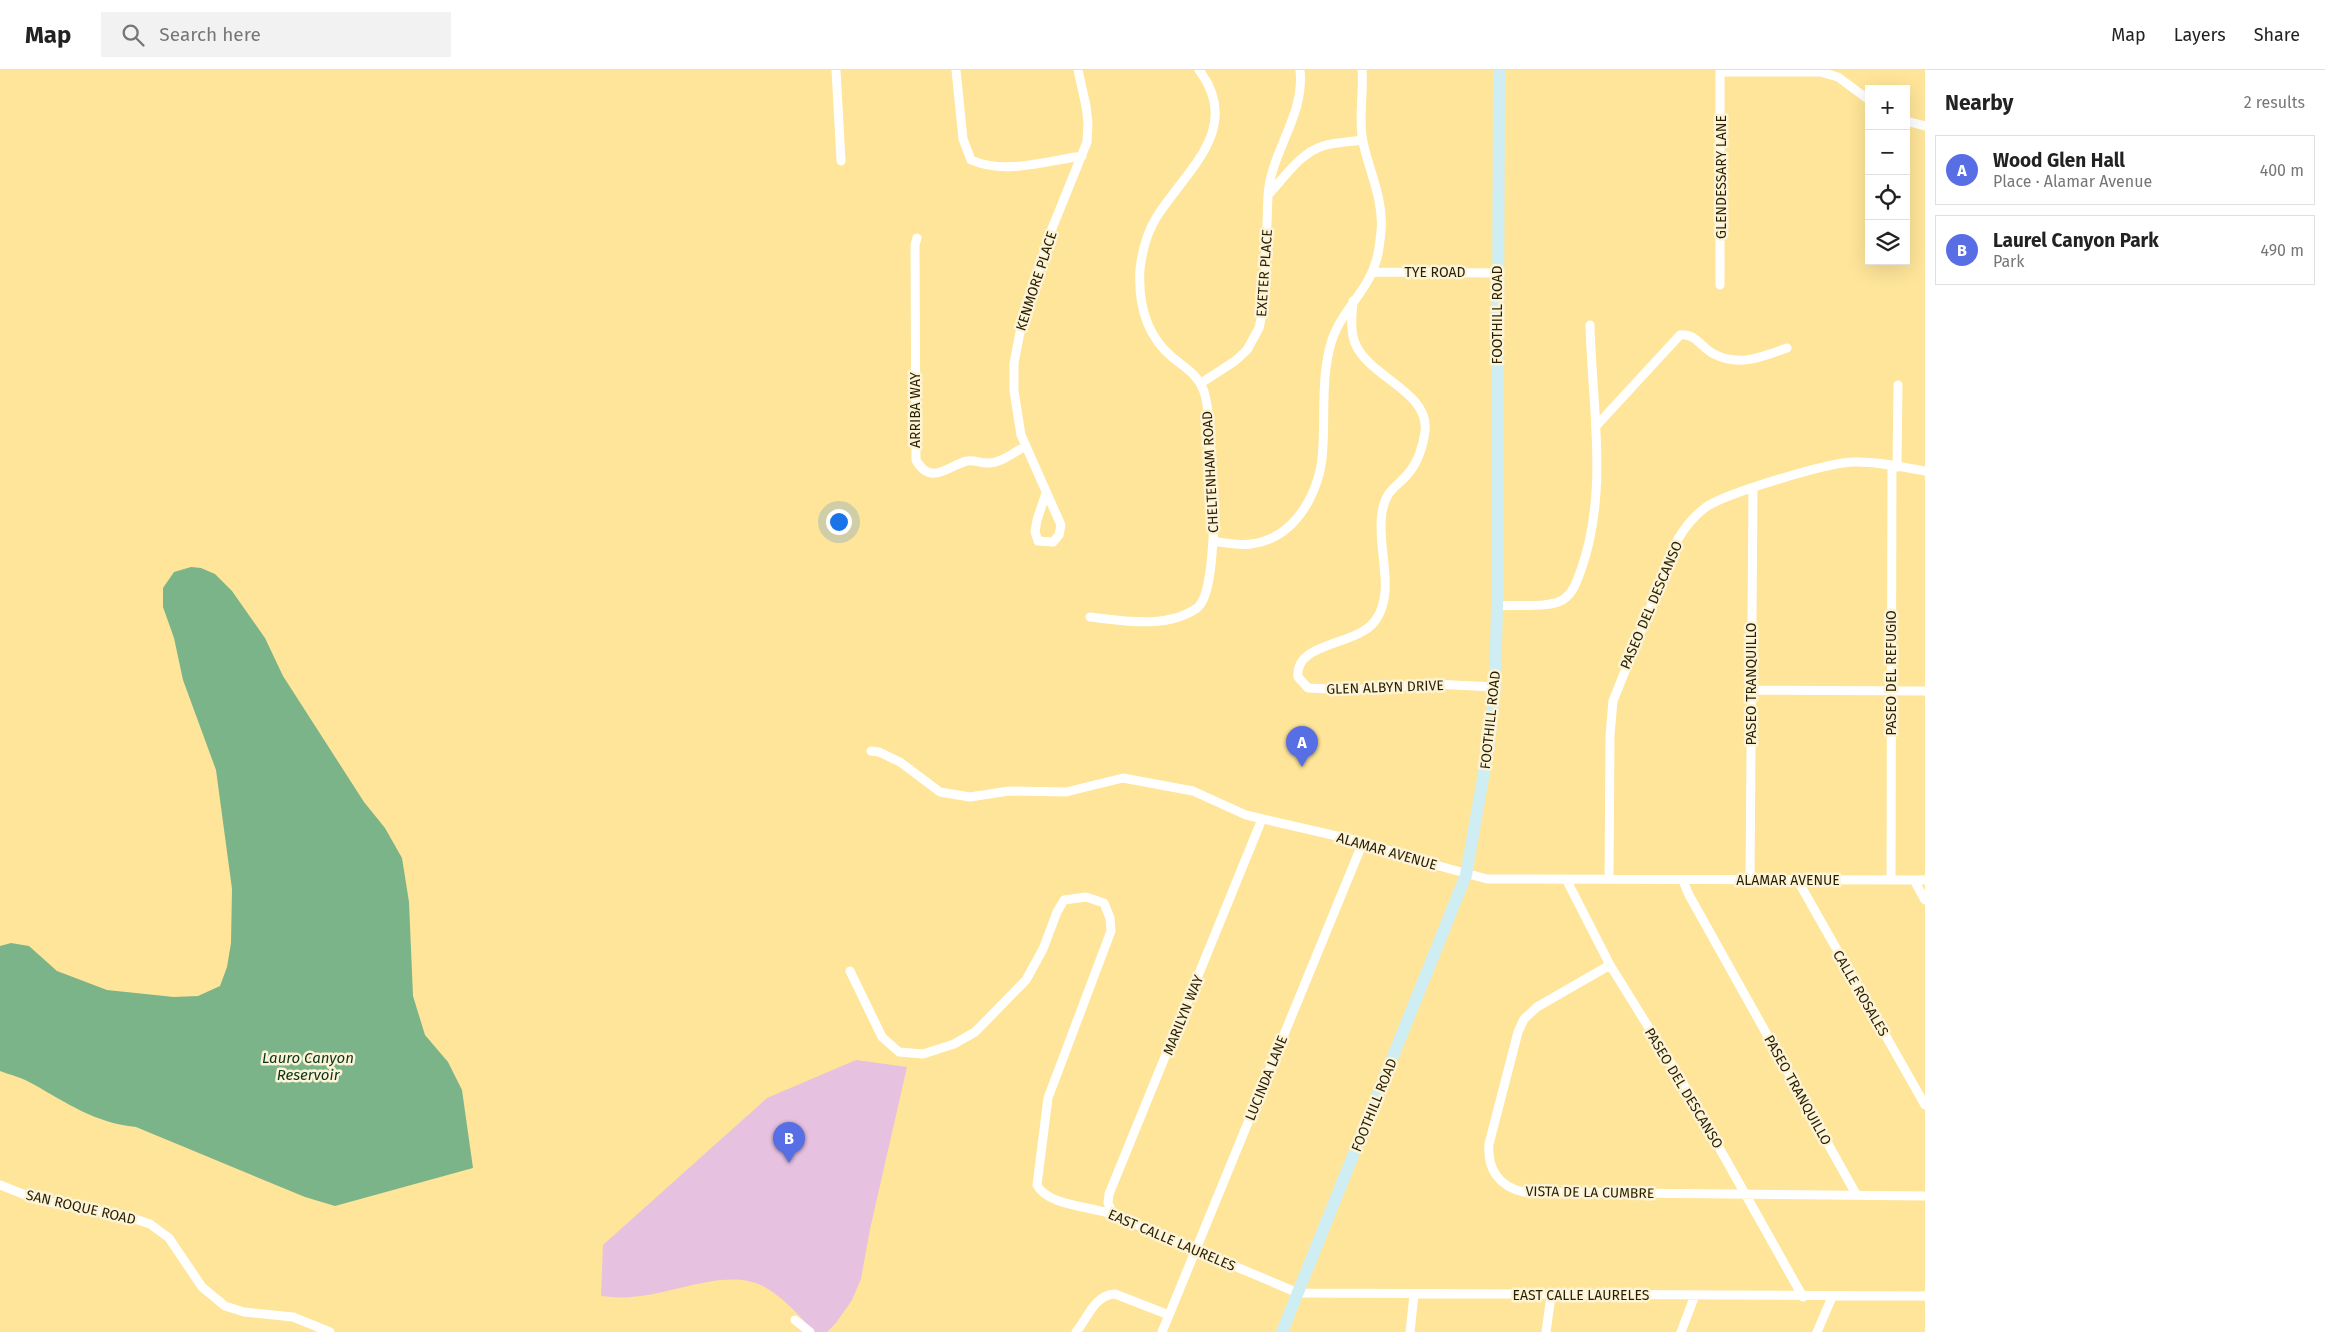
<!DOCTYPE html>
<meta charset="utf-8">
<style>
body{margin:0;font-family:"Fira Sans",sans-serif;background:#f2f2f2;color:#222}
.controls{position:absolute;right:15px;top:15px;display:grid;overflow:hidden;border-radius:0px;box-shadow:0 5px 20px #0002}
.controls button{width:45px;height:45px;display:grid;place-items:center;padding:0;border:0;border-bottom:1px solid #e0e0e0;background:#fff;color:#222;font:25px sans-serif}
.you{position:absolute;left:838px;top:451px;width:18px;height:18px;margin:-12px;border:4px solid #fff;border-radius:50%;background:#1a73e8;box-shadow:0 0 0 8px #1a73e833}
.badge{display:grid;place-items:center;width:32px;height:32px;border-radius:50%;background:#586ee4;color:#fff;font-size:16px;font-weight:700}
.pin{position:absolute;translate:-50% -41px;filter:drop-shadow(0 1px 2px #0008)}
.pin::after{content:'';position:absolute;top:26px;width:18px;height:15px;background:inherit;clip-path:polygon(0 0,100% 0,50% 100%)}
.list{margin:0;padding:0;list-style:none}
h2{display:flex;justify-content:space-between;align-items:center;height:65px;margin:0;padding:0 20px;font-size:21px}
h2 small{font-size:16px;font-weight:400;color:#767676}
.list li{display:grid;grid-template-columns:32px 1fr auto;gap:15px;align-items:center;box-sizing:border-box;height:70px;margin:0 10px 10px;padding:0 10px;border:1px solid #e0e0e0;border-radius:0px}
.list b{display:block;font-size:19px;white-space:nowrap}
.list p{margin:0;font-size:16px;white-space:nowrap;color:#767676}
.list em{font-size:16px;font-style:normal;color:#767676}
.icon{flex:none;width:28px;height:28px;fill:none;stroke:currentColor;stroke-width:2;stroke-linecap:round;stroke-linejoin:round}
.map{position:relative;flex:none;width:1925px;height:1262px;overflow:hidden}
header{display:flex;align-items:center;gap:30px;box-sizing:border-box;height:70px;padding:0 25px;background:#fff;border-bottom:1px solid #e0e0e0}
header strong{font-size:24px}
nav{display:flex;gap:28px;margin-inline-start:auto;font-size:18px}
.search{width:350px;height:45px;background:#f2f2f2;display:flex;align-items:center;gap:12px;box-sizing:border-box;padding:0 18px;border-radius:0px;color:#767676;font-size:19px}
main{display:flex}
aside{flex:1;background:#fff}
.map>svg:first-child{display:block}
</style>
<header>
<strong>Map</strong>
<div class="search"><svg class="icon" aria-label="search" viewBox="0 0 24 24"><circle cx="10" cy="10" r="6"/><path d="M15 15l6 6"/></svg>Search here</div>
<nav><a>Map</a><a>Layers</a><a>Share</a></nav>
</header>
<main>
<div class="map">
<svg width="1925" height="1262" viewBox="0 0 1925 1262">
<rect width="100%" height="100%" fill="#fee599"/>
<path fill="#e6c1e0" d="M856 990 907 997 870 1159 861 1209 852 1230 836 1253 827 1262H814C800 1246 782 1226 763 1216 729 1199 682 1220 647 1225 631 1228 617 1228 601 1226L603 1175 767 1028Z"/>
<path fill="#7cb48a" d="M191 497 201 498 215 504 232 521 265 568 283 606 364 732 385 758 402 788 409 832 413 926 425 965 448 992 462 1020 473 1098 335 1136 305 1127 136 1057C95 1053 67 1033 33 1014 23 1008 11 1005 0 1001V876L11 873 29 876 57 901 107 920 174 927 198 926 220 916 227 897 231 873 232 819 216 700 183 610 174 568 163 537V518L174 502Z"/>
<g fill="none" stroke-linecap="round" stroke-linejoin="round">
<path stroke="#fff" stroke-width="9" d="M836 0 841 91
M956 0 963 69 971 90C1005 105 1047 91 1082 86
M1720 0V215
M1720 2H1820L1838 7 1869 30
M1906 51 1925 56
M1268 125C1271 81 1305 46 1300 0
M917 168 915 175 916 390C931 417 949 395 967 391 975 390 980 393 987 393 1000 394 1014 382 1026 376
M1372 202 1498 203
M1353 231C1352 244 1350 261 1355 273 1369 308 1430 321 1425 362 1423 375 1419 389 1411 400 1398 418 1386 417 1382 443 1376 477 1397 521 1375 551 1357 576 1294 572 1298 607L1308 618 1351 620 1434 614 1495 617
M1201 313 1235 291 1247 280 1259 258 1264 235 1268 125C1284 108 1300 83 1323 76 1335 72 1350 72 1362 70
M1597 355 1680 265C1694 262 1702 278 1714 284 1739 297 1762 287 1787 278
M1897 397 1898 315
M1046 423 1037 450 1035 462 1038 471 1053 472 1059 465 1061 455 1021 365 1014 321V293L1022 252 1051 161 1087 72 1088 53 1086 36 1078 0
M1213 471C1226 473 1239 476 1251 474 1298 468 1322 418 1323 375 1325 340 1321 304 1332 270 1341 242 1367 221 1375 194 1379 185 1380 171 1381 161 1384 130 1369 101 1363 72 1358 49 1364 23 1362 0
M1497 536C1515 534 1550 539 1564 529 1574 522 1577 510 1581 500 1609 421 1592 337 1590 255
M1090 547C1124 551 1167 559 1197 538 1210 528 1212 486 1213 469 1214 457 1212 444 1211 432 1210 406 1212 340 1203 319 1197 304 1184 297 1172 287 1145 264 1138 233 1140 199 1142 182 1147 163 1156 148 1185 101 1244 59 1199 0
M1750 620 1925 621
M871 681 879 682 900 692 940 722 970 727 1009 721 1066 722 1123 708 1193 721 1246 745 1363 772 1417 790 1487 809 1925 810
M1566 809 1610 895 1680 1008 1803 1227
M1609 809 1610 665 1613 631 1678 469C1685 457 1694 446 1706 437 1727 423 1826 393 1853 392 1877 391 1901 397 1925 401
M1750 810 1753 419
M1891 810 1892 396
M1914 810 1925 830
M1683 811 1689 825 1856 1124
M1798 811 1925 1035
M1610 895 1537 937 1524 949 1518 962 1489 1074C1487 1099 1499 1117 1524 1122L1925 1126
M850 901 882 967 899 982 923 984 954 974 975 962 1026 910 1043 879 1057 842 1064 830 1086 827 1104 833 1110 848 1111 861 1048 1028 1037 1115C1049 1138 1099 1136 1119 1147L1298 1223 1925 1226
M0 1115 38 1130 132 1148 150 1154 169 1168 202 1217 225 1236 244 1242 293 1247 330 1262
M1112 1142 1108 1133 1109 1124 1262 749
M1169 1245 1363 772
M795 1250 810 1262
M1076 1262C1088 1248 1094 1225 1115 1224L1169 1245 1162 1262
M1410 1262 1414 1225
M1546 1262 1551 1226
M1681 1262 1695 1225
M1817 1262 1832 1227"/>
<path stroke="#cfeef4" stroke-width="12" d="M1282 1262 1466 805 1489 674 1495 617 1497 536 1499 0"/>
</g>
<g text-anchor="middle" stroke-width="5" stroke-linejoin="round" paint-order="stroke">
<g font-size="14" fill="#281e00" stroke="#fdf3d6">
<text transform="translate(1721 107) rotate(-90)" y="5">GLENDESSARY LANE</text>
<text x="1435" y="207">TYE ROAD</text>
<text transform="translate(1264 203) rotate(-86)" y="5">EXETER PLACE</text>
<text transform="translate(1036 211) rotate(-72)" y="5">KENMORE PLACE</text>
<text transform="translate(1497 245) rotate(-90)" y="5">FOOTHILL ROAD</text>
<text transform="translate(915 340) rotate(-90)" y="5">ARRIBA WAY</text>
<text transform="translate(1210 402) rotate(-93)" y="5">CHELTENHAM ROAD</text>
<text transform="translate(1651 535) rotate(-67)" y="5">PASEO DEL DESCANSO</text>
<text transform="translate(1891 603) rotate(-90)" y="5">PASEO DEL REFUGIO</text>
<text transform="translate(1751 614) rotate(-90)" y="5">PASEO TRANQUILLO</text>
<text transform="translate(1385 617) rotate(-2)" y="5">GLEN ALBYN DRIVE</text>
<text transform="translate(1490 650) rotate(-84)" y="5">FOOTHILL ROAD</text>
<text transform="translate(1387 781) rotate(16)" y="5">ALAMAR AVENUE</text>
<text x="1788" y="815">ALAMAR AVENUE</text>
<text transform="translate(1861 923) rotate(60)" y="5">CALLE ROSALES</text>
<text transform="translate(1183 945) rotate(-68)" y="5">MARILYN WAY</text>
<text transform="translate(1266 1008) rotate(-68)" y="5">LUCINDA LANE</text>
<text transform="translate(1684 1018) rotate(59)" y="5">PASEO DEL DESCANSO</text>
<text transform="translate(1798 1020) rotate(61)" y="5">PASEO TRANQUILLO</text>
<text transform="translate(1374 1035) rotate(-68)" y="5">FOOTHILL ROAD</text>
<text transform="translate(1590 1122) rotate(1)" y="5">VISTA DE LA CUMBRE</text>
<text transform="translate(81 1137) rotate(13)" y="5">SAN ROQUE ROAD</text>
<text transform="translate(1172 1170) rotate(23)" y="5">EAST CALLE LAURELES</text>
<text x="1581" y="1230">EAST CALLE LAURELES</text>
</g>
<g font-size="15" font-style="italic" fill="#083419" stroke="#fdf3d6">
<text x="308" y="993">Lauro Canyon<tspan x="308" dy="17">Reservoir</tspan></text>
</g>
</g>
</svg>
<div class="controls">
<button>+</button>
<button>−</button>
<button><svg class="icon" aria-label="locate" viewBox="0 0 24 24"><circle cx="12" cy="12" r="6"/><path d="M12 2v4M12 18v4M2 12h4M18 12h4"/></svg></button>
<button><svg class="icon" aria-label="layers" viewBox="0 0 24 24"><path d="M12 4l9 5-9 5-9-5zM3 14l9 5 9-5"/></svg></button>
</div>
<div class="you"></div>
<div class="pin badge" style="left:1302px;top:697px">A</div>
<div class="pin badge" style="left:789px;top:1093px">B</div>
</div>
<aside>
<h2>Nearby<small>2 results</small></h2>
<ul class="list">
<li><span class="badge">A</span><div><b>Wood Glen Hall</b><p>Place · Alamar Avenue</p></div><em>400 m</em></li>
<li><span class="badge">B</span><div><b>Laurel Canyon Park</b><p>Park</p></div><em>490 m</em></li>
</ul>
</aside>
</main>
